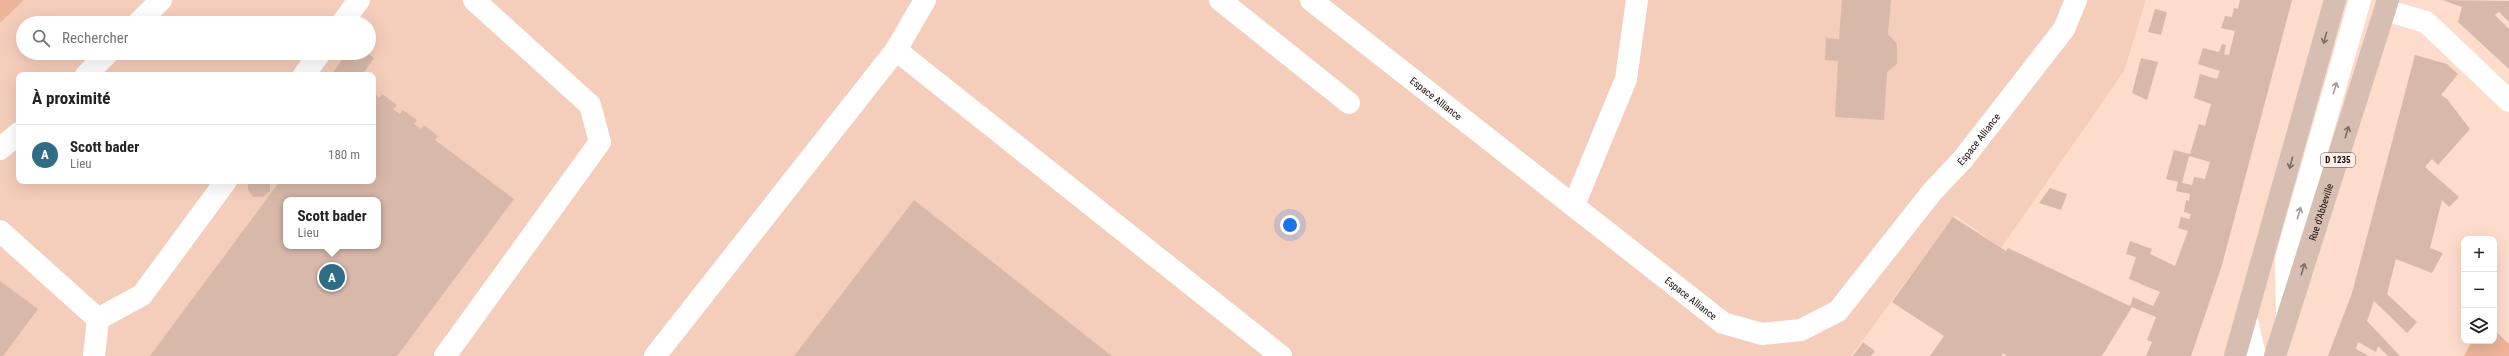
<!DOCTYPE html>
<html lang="fr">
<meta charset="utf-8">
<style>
body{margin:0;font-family:"Roboto Condensed",sans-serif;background:#f6f6f6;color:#222}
.controls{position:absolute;right:12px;bottom:12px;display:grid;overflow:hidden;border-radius:8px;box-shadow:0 4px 16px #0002}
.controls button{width:36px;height:36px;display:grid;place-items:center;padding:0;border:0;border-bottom:1px solid #e0e0e0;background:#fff;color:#222;font:20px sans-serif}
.you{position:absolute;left:1290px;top:225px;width:14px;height:14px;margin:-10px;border:3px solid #fff;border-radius:50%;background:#1a73e8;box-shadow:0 0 0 6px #1a73e833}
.badge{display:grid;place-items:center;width:26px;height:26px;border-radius:50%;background:#306c84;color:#fff;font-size:13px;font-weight:700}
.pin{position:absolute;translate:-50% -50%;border:2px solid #fff;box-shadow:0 1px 4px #0006}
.popup{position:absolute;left:283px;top:197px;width:98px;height:52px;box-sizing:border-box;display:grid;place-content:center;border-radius:8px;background:#fff;filter:drop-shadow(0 1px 3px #0005);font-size:13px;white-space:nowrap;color:#767676}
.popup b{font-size:15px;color:#222}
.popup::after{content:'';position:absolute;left:50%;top:100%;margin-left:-8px;border:8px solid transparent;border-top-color:#fff}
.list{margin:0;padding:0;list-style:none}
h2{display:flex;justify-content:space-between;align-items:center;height:52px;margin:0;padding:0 16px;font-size:17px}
h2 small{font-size:13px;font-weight:400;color:#767676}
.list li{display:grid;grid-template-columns:26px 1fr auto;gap:12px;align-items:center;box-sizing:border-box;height:60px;padding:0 16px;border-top:1px solid #e0e0e0}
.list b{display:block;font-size:15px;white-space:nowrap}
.list p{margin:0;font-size:13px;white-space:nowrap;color:#767676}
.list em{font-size:13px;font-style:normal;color:#767676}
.icon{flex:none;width:22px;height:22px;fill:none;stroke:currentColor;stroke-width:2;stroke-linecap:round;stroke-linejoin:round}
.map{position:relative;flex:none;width:2509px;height:356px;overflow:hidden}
.search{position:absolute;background:#fff;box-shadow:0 4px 16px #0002;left:16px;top:16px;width:360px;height:44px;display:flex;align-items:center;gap:10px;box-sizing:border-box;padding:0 14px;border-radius:22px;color:#767676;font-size:15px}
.panel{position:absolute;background:#fff;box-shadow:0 4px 16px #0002;left:16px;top:72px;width:360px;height:112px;border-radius:8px}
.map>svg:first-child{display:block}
</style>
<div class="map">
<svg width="2509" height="356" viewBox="0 0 2509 356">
<rect width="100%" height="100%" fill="#fddccc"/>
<path fill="#f5cdbb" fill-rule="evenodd" d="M24 0H2146L2124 71 2001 248 1955 215 1851 356H0V23ZM23 23H369V53H23ZM19 75H373V181H19ZM286 200H378V246H286Z"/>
<path fill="#edb499" d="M0 0H24L0 23Z
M2494 330 2509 344V356H2464L2472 341H2494Z"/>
<path fill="#d8b8a9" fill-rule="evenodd" d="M1842 0H1891L1888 34 1897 44V64L1887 72 1884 120 1835 117 1838 61 1825 60 1826 38 1839 39Z
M2240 0H2292L2222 265 2191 356H2146L2152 342 2147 340 2156 317 2132 307 2102 356H2007L2003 353 2001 356H1930L1944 336 1892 302 1953 217 2006 251 2008 248 2130 306 2133 297 2153 306 2160 292 2129 279 2136 257 2126 254 2130 241 2152 249 2150 254 2175 266 2188 231 2178 228 2181 217 2189 219 2191 214 2184 212 2186 200 2189 201 2190 194 2176 191 2178 182 2166 179 2174 150 2190 154 2199 124 2205 126 2211 104 2194 98 2200 74 2217 79 2220 71 2198 64 2203 48 2219 52 2222 44 2226 45 2224 54 2229 55 2235 31 2221 28 2225 16 2232 17 2234 8 2238 9ZM2189 156 2210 162 2205 179 2194 177 2192 185 2182 183Z
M2442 0 2509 1V22L2499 12 2495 15 2509 29V69L2458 22 2462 7Z
M2155 9 2167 12 2161 35 2148 32Z
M347 53H368L374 58 362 75H331Z
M2415 55 2447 64 2458 74 2441 95 2447 99 2470 129 2438 165 2432 159 2425 167 2459 197 2449 207 2442 200 2430 248 2443 253 2432 273 2396 259 2387 294 2417 322 2407 333 2374 301 2367 321 2400 356H2388L2378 346 2376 352 2358 342 2356 349 2369 356H2328L2352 293Z
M2141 58 2158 62 2147 100 2132 93Z
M373 93 380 98 382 94 397 105 393 109 400 114 403 110 417 120 414 124 421 129 424 125 438 136 435 140 514 199 397 356H150L280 181H373ZM286 200H378V246H286Z
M248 181H270V191L263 197H253L248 190Z
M2050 188 2067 194 2061 210 2039 203Z
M914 200 1094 342 1112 356H794Z
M0 281 38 309 3 356H0Z
M1863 342 1875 351 1871 356H1853Z"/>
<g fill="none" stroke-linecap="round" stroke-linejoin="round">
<g stroke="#fff" stroke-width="22">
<path d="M1220 0 1349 103"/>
<path id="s1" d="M1311 0 1723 323 1762 334 1801 330 1838 311 1932 192 1963 159 2064 29 2076 0"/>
<path d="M2385 10 2426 22 2509 101"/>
<path d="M138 23 161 0"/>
<path d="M342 23 359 0"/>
<path d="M896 50 1281 356"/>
<path d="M86 75 108 53"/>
<path d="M304 75 320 53"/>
<path d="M0 149 19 133"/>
<path d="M1574 205 1626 79 1637 0"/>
<path d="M0 231 98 319 142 295 226 181"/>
<path d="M2287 316 2286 258 2360 0"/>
<path d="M2247 321 2255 356"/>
<path d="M94 356 98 319"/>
<path d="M445 356 600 142 590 105 474 0"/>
<path d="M655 356 896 50 925 0"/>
</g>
<g stroke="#d7beb3" stroke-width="22">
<path d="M2235 356 2335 0"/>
<path id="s2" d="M2275 356 2388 0"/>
</g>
</g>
<defs><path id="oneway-shaft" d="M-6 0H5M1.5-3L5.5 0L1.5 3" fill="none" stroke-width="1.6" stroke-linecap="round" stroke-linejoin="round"/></defs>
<g stroke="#7f6c65">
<use href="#oneway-shaft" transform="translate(2325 38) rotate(105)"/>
<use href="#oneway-shaft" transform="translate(2347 132) rotate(-73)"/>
<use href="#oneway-shaft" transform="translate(2291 163) rotate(105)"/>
<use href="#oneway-shaft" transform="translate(2303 269) rotate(-73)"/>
</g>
<g stroke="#a19c9b">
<use href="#oneway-shaft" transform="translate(2335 88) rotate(-74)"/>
<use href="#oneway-shaft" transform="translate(2299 213) rotate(-74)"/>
</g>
<g text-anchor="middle" stroke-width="3.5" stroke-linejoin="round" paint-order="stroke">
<rect fill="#fceee8" stroke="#594d49" stroke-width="1" x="2321" y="153" width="34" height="14" rx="3"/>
<g font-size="9" font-weight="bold" fill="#130805">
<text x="2338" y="163">D 1235</text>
</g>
<g font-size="10" fill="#130805" stroke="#fceee8">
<text dy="4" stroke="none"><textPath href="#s1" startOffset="159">Espace Alliance</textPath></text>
<text dy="4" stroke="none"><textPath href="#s1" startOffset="867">Espace Alliance</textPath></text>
<text dy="4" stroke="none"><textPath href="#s2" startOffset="151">Rue d'Abbeville</textPath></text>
<text dy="4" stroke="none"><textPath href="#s1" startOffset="483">Espace Alliance</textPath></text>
</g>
</g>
</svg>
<div class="controls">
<button>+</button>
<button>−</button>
<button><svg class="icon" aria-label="layers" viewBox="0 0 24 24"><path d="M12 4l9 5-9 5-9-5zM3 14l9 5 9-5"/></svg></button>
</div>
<div class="you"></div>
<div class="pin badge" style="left:332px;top:277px">A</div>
<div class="popup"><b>Scott bader</b>Lieu</div>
<div class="search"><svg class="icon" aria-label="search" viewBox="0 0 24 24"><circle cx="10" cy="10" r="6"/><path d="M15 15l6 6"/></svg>Rechercher</div>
<section class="panel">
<h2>À proximité<small></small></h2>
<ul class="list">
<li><span class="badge">A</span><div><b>Scott bader</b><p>Lieu</p></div><em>180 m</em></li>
</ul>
</section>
</div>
